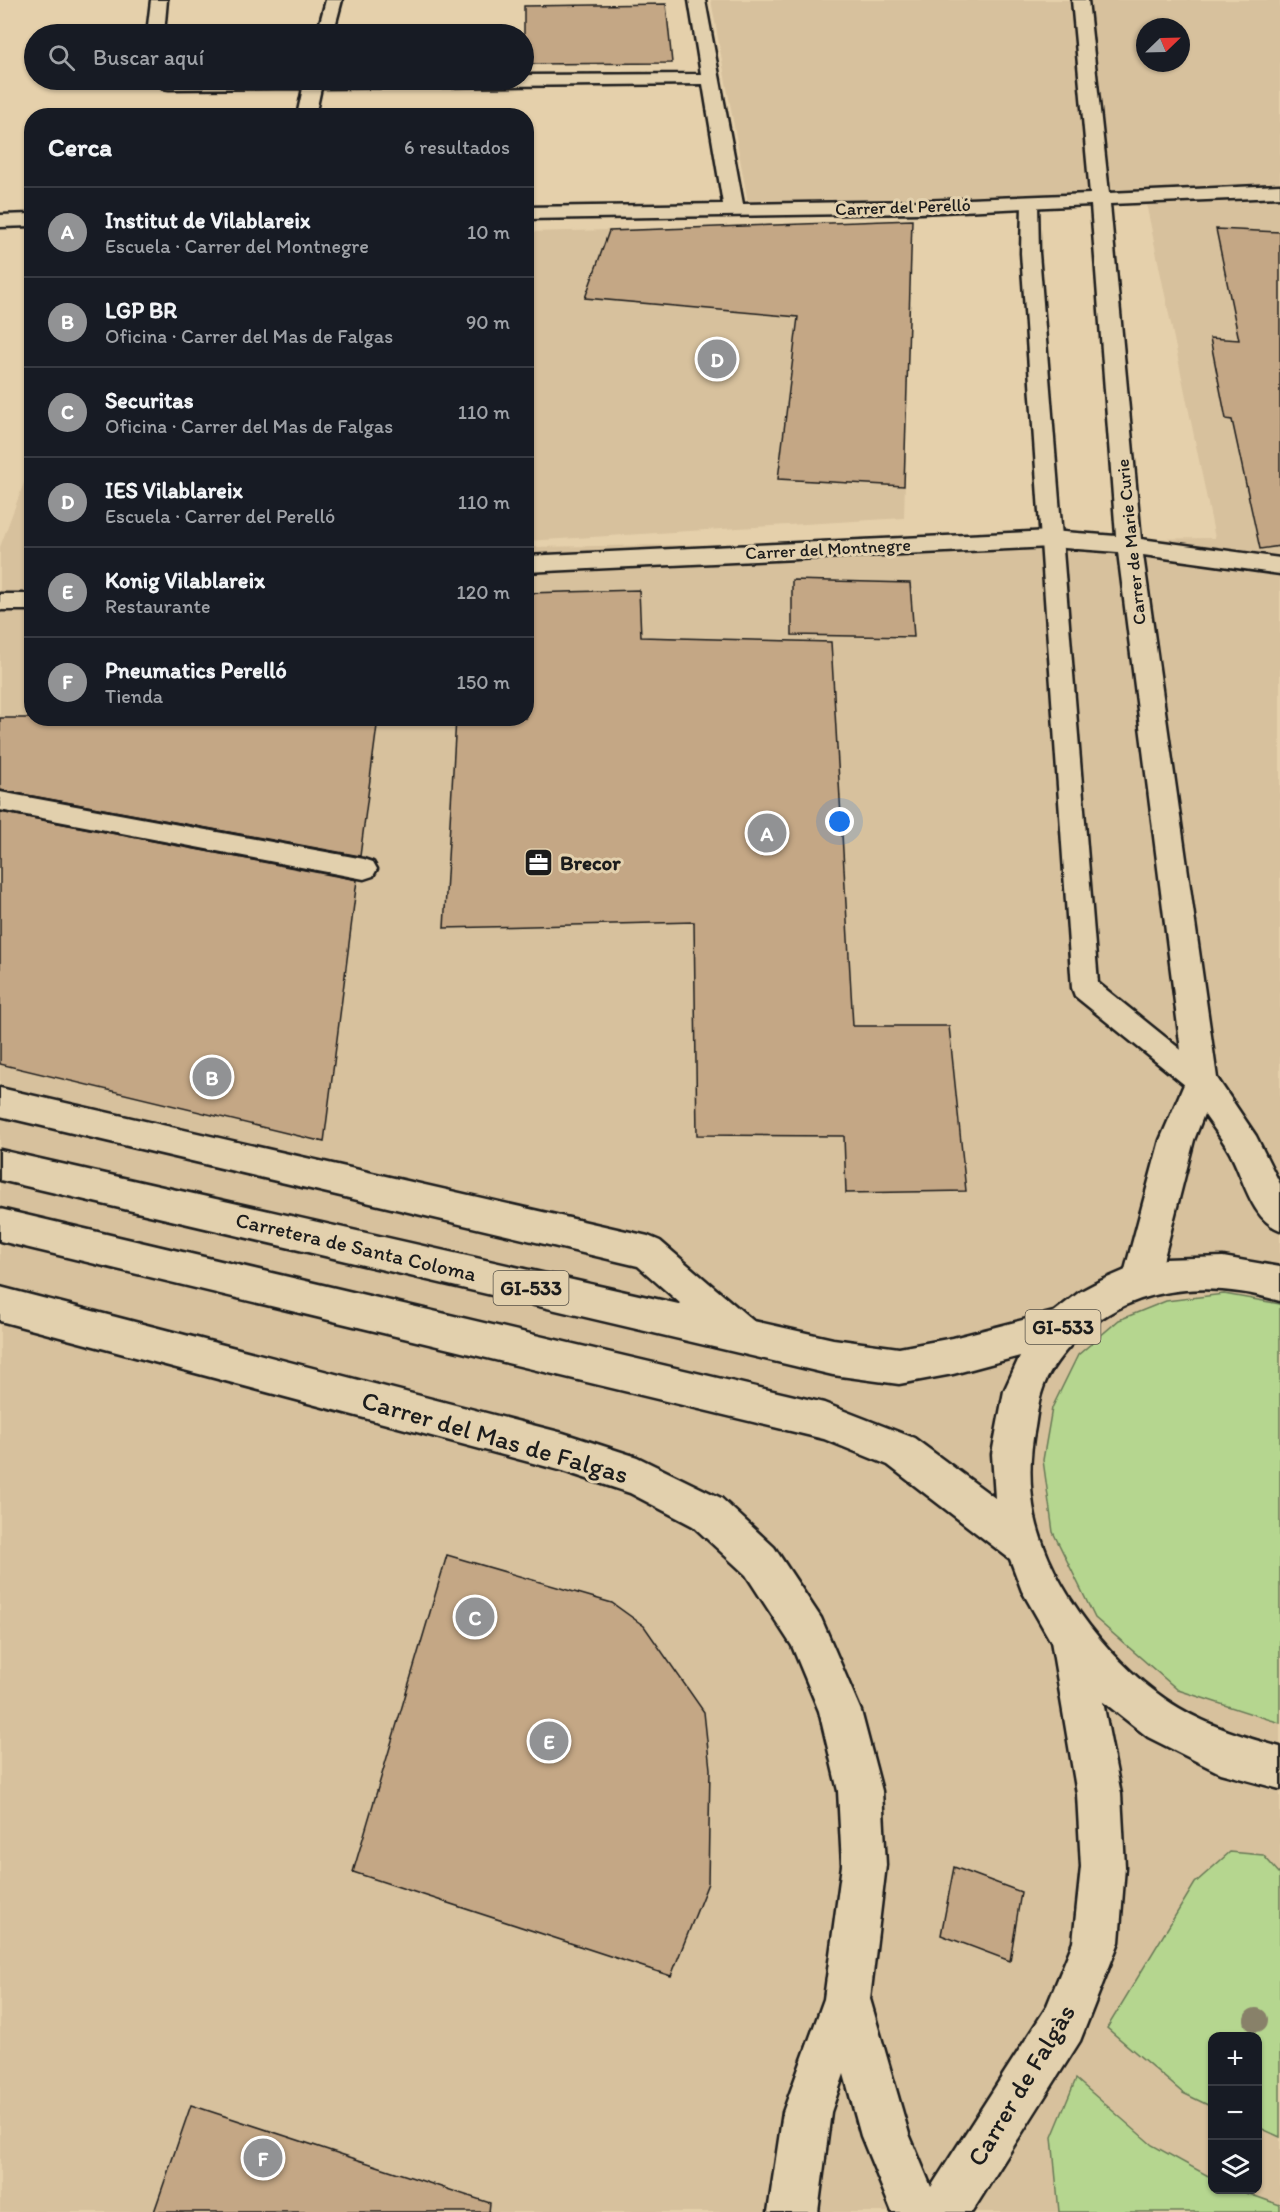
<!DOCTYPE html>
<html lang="es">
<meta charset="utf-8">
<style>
body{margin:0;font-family:Itim,sans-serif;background:#20242c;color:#f1f3f6}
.controls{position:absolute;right:18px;bottom:18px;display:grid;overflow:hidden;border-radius:12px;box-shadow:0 2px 4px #0004}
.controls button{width:54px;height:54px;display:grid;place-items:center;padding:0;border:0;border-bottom:2px solid #363941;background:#171b24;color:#f1f3f6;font:30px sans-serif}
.compass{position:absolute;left:1136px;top:18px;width:54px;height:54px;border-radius:50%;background:#171b24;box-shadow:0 2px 4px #0004;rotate:67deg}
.you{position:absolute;left:840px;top:822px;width:21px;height:21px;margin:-15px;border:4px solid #fff;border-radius:50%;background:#1a73e8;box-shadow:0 0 0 9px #1a73e833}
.badge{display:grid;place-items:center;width:39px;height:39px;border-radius:50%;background:#919294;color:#fff;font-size:20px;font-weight:700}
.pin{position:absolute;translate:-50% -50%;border:3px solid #fff;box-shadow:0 2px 6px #0006}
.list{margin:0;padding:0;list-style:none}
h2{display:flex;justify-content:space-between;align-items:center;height:78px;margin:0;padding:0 24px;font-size:26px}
h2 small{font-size:20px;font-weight:400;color:#9ea1a6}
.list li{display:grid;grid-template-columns:39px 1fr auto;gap:18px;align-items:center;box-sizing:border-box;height:90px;padding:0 24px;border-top:2px solid #363941}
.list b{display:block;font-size:22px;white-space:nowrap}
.list p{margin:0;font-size:20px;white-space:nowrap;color:#9ea1a6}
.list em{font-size:20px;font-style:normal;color:#9ea1a6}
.icon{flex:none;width:33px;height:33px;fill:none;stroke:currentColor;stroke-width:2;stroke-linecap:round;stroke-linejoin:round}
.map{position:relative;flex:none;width:1280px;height:2212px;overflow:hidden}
.search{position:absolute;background:#171b24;box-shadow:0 2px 4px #0004;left:24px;top:24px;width:510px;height:66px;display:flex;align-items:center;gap:15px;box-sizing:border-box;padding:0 21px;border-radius:33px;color:#9ea1a6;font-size:22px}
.panel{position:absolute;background:#171b24;box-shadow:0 2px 4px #0004;left:24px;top:108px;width:510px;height:618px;border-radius:24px}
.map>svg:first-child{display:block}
</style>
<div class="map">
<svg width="1280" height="2212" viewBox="0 0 1280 2212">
<rect width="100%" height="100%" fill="#e5d0ab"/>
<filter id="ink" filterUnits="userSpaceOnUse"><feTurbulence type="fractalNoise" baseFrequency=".0167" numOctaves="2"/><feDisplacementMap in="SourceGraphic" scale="12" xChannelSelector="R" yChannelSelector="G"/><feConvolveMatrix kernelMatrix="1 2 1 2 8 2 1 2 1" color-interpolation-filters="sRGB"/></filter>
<g filter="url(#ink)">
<path fill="#d7c19d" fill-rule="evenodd" d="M711 0H1280V2212H0V547L31 464 32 718H526L527 547 1215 538 1145 198 749 208ZM1145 27H1181V63H1145ZM1212 2036H1258V2190H1212Z
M912 220 904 518 527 541V232L784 226Z"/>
<path fill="#b5d68f" stroke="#687956" stroke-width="1.5" d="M1224 1294 1280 1304V1723L1178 1690 1095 1618 1053 1532 1043 1460 1052 1408 1078 1355 1119 1320 1166 1301Z
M1230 1852 1263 1855 1280 1874V2137L1258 2127V2036H1212V2107L1183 2093 1107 2028 1195 1883Z
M1076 2079 1152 2145 1212 2178V2190H1238L1280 2205V2212H1059L1052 2137Z"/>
<path fill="#c4a785" stroke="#1c1c1c" stroke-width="1.5" d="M666 4 672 63 524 64V6Z
M912 220 904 486 778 479 798 317 585 298 609 231Z
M1216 229 1280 232V546L1260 549 1232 420 1226 419 1210 338 1239 340Z
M792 580 910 583 914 637 792 635Z
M639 590 641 637 831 642 853 1026H949L966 1191 846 1193 844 1136 697 1135 694 922 444 928 456 718H526V593Z
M0 718H378L360 856 0 790Z
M0 812 357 880 324 1142 0 1064Z
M447 1555 612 1603 644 1626 704 1712 710 1769 708 1883 671 1976 353 1872Z
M954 1867 1021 1892 1010 1961 941 1935Z
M191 2105 490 2203 489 2212H154Z"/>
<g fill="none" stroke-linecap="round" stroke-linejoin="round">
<defs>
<path id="service" d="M1030 198 1038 203 1039 253 1098 983 1211 1074 1215 1082 1211 1090 1201 1094 1191 1090 1075 996 1072 988 1021 253 1022 203Z
M0 792 364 859 373 862 377 869 373 876 364 879 0 810Z"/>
<path id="minor" d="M151 0H167L164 34H147Z
M326 0H342L333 34H317Z
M689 0H705L743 204 920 201 1090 194 1072 0H1088L1109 193 1280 185V197L1110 204 1141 539 1280 558V574L1143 555 1217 1078 1256 1136 1280 1184V1230C1251 1219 1244 1179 1230 1153 1223 1140 1213 1127 1204 1114L1194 1140 1158 1281 1153 1293 1140 1297 1127 1293 1122 1281 1160 1140 1185 1082 1118 552 1051 547 526 572V556L1051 531 1116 536 1091 205 920 213 526 219V207L723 204 703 84 321 88 315 116H297L303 88 169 89 163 88 156 80H524V75L701 74Z
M32 214V226L0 227V215Z
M0 594H32V610H0Z
M0 1088 648 1236 660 1241 758 1325 763 1337 758 1349 745 1354 732 1349 638 1266 0 1116Z
M0 1287 563 1433 637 1457 721 1498 774 1547 821 1618 861 1711 882 1791 886 1865 870 1999 909 2134 931 2187 1046 2008 1073 1942 1081 1867 1077 1794 1050 1635 1056 1621 1070 1615 1084 1621 1090 1635 1121 1794 1125 1867 1119 1942 1080 2041 972 2212H892L861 2136 844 2074 831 2112 818 2212H768L783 2112 824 1999 842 1865 838 1791 819 1711 792 1646 746 1575 693 1526 630 1493 563 1471 0 1321Z"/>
<path id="primary" d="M0 1150 833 1339 899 1348 953 1338 1054 1312 1081 1291 1098 1282 1128 1269 1165 1259 1223 1257 1280 1267V1301C1206 1279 1125 1285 1071 1345 1059 1358 1047 1374 1042 1391 1038 1402 1037 1415 1035 1427 1029 1456 1029 1487 1035 1517 1051 1590 1115 1669 1179 1708 1211 1727 1244 1737 1280 1747V1789L1220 1773 1148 1737 1097 1697 1054 1647 1022 1591 1010 1559 888 1465 824 1439 0 1241V1209L824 1403 914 1438 995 1498 992 1454 1004 1391 1020 1356 953 1374 899 1384 833 1375 0 1180Z"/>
</defs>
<use href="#service" stroke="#1c1c1c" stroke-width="5"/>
<use href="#minor" stroke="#1c1c1c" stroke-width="5"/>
<use href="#primary" stroke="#1c1c1c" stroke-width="5"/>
<use href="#service" fill="#e2d0ad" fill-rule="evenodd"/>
<use href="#minor" fill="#e2d0ad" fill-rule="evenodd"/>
<use href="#primary" fill="#e2d0ad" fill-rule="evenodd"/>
</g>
<circle fill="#888169" cx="1256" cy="2020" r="12"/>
</g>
<defs>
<symbol id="office-square" viewBox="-11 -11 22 22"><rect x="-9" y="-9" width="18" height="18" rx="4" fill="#1c1c1c" stroke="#e2d0ad"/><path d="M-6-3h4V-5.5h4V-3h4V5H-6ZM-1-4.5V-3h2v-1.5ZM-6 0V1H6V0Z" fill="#fff"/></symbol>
</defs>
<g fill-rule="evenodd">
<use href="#office-square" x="522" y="846" width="33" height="33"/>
</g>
<g text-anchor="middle" stroke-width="6" stroke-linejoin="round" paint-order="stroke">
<g font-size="18" fill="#1c1c1c" stroke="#e2d0ad">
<text transform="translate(903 207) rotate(-2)" y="6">Carrer del Perelló</text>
<text transform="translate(1131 542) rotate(-96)" y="6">Carrer de Marie Curie</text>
<text transform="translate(828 549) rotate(-3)" y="6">Carrer del Montnegre</text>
</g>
<g fill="#e2d0ad" stroke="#575248" stroke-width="1.5">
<rect x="493.5" y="1271" width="75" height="34" rx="4.5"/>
<rect x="1025.5" y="1310" width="75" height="34" rx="4.5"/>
</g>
<g font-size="20" font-weight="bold" fill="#1c1c1c">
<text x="531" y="1295">GI-533</text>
<text x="1063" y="1334">GI-533</text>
</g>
<g font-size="21" font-weight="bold" fill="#1c1c1c" stroke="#e2d0ad" text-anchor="start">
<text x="560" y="870">Brecor</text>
</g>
<g font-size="21" fill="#1c1c1c" stroke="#e2d0ad">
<text transform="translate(356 1247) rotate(13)" y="7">Carretera de Santa Coloma</text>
</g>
<g font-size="26" fill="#1c1c1c" stroke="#e2d0ad">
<text transform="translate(495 1437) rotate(16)" y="9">Carrer del Mas de Falgas</text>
<text transform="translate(1021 2085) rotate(-59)" y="9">Carrer de Falgàs</text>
</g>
</g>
</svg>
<div class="controls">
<button>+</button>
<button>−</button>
<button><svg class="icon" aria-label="layers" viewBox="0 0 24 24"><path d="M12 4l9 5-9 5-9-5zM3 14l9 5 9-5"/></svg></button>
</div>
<svg class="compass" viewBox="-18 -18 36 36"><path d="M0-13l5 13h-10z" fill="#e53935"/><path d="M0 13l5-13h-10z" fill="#9ea1a6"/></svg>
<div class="you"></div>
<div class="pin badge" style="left:767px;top:833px">A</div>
<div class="pin badge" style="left:212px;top:1077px">B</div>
<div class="pin badge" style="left:475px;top:1617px">C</div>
<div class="pin badge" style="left:717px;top:359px">D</div>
<div class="pin badge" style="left:549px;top:1741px">E</div>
<div class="pin badge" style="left:263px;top:2158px">F</div>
<div class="search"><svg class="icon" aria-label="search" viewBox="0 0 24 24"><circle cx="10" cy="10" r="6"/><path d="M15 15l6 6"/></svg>Buscar aquí</div>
<section class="panel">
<h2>Cerca<small>6 resultados</small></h2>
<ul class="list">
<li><span class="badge">A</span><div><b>Institut de Vilablareix</b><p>Escuela · Carrer del Montnegre</p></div><em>10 m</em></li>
<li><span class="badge">B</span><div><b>LGP BR</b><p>Oficina · Carrer del Mas de Falgas</p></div><em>90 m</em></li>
<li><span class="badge">C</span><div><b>Securitas</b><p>Oficina · Carrer del Mas de Falgas</p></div><em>110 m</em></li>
<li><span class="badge">D</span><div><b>IES Vilablareix</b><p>Escuela · Carrer del Perelló</p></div><em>110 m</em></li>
<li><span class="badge">E</span><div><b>Konig Vilablareix</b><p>Restaurante</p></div><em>120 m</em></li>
<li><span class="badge">F</span><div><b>Pneumatics Perelló</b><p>Tienda</p></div><em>150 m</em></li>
</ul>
</section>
</div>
